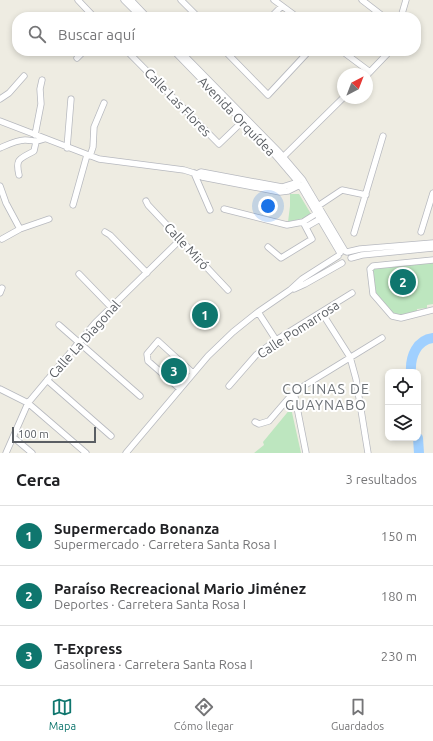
<!DOCTYPE html>
<html lang="es">
<meta charset="utf-8">
<style>
body{margin:0;font-family:Ubuntu,sans-serif;background:#f6f6f6;color:#202124}
.controls{position:absolute;right:12px;bottom:12px;display:grid;overflow:hidden;border-radius:8px;box-shadow:0 2px 6px #0003}
.controls button{width:36px;height:36px;display:grid;place-items:center;padding:0;border:0;border-bottom:1px solid #e0e0e0;background:#fff;color:#202124;font:20px sans-serif}
.compass{position:absolute;left:337px;top:68px;width:36px;height:36px;border-radius:50%;background:#fff;box-shadow:0 2px 6px #0003;rotate:42deg}
.scale{position:absolute;left:12px;bottom:10px;width:84px;box-sizing:border-box;padding-left:4px;border:2px solid #5a5e63;border-top:0;font-size:11px;line-height:14px;white-space:nowrap;color:#5a5e63;-webkit-text-stroke:3px #fff;paint-order:stroke}
.you{position:absolute;left:268px;top:206px;width:14px;height:14px;margin:-10px;border:3px solid #fff;border-radius:50%;background:#1a73e8;box-shadow:0 0 0 6px #1a73e833}
.badge{display:grid;place-items:center;width:26px;height:26px;border-radius:50%;background:#0f766e;color:#fff;font-size:13px;font-weight:700}
.pin{position:absolute;translate:-50% -50%;border:2px solid #fff;box-shadow:0 1px 4px #0006}
.list{margin:0;padding:0;list-style:none}
h2{display:flex;justify-content:space-between;align-items:center;height:52px;margin:0;padding:0 16px;font-size:17px}
h2 small{font-size:13px;font-weight:400;color:#757577}
.list li{display:grid;grid-template-columns:26px 1fr auto;gap:12px;align-items:center;box-sizing:border-box;height:60px;padding:0 16px;border-top:1px solid #e0e0e0}
.list b{display:block;font-size:15px;white-space:nowrap}
.list p{margin:0;font-size:13px;white-space:nowrap;color:#757577}
.list em{font-size:13px;font-style:normal;color:#757577}
.icon{flex:none;width:22px;height:22px;fill:none;stroke:currentColor;stroke-width:2;stroke-linecap:round;stroke-linejoin:round}
.map{position:relative;flex:none;width:433px;height:453px;overflow:hidden}
.search{position:absolute;background:#fff;box-shadow:0 2px 6px #0003;left:12px;right:12px;top:12px;height:44px;display:flex;align-items:center;gap:10px;box-sizing:border-box;padding:0 14px;border-radius:16px;color:#757577;font-size:15px}
.sheet{height:232px;background:#fff}
nav{display:flex;justify-content:space-around;align-items:center;box-sizing:border-box;height:56px;border-top:1px solid #e0e0e0;background:#fff;font-size:11px;color:#757577}
nav a{display:grid;justify-items:center;gap:2px}
nav .on{color:#0f766e}
.map>svg:first-child{display:block}
</style>
<div class="map">
<svg width="433" height="453" viewBox="0 0 433 453">
<rect width="100%" height="100%" fill="#eeece2"/>
<path fill="#bde6bf" d="M290 194H299L311 214 304 218 288 222 290 206Z
M433 261V304L427 305V308L417 309V311L405 315 396 316 375 296 372 269Z
M291 408 301 453H254L264 445 263 442Z"/>
<g fill="none" stroke-linecap="round" stroke-linejoin="round">
<path stroke="#a0d0ff" stroke-width="10" d="M411 372C410 356 417 340 433 338
M418 438 419 453"/>
<path stroke="#c9c8c2" stroke-width="5.5" stroke-dasharray="5.5 3" stroke-linecap="butt" d="M164 375 178 359"/>
<defs>
<path id="minor" d="M78 0 94 17
M124 0 141 17
M131 0 147 17
M181 0 196 15
M274 0 297 17
M362 0 384 17
M271 17 282 6
M401 17 406 0
M127 51 219 144 244 120
M174 51 275 155 298 182 282 187 201 172 197 174
M180 51 280 153 303 180
M225 51 268 95 309 51
M342 51 370 72
M77 58 84 51
M368 74 390 51
M0 99 9 93 24 76
M0 121 99 159 184 170 197 174 202 177 280 192 288 191 300 185 340 253
M35 135 41 104 40 89 42 80
M0 148C7 145 17 140 25 140 34 140 34 143 44 139
M67 148 71 99
M90 156 93 147 94 127 104 103
M282 158 343 98
M194 173 210 210
M19 175C15 158 20 159 34 151L36 142
M304 182 345 251
M0 186 6 203 20 229
M146 201 148 205 228 290
M73 205 87 155
M318 206 342 190 366 195
M224 209 287 225 303 222 317 213
M306 227 320 219
M105 232 110 235 147 273
M421 232 433 193
M354 233 383 136
M2 239 20 229 49 219
M268 247 281 258 312 239 303 222
M347 252 360 249 433 243
M351 258 362 255 433 248
M433 260 373 266 370 269 373 294 392 316 401 318 433 310
M79 274 111 307
M294 289 305 284 342 263
M0 293 2 288
M258 312 276 340
M322 313 350 357 356 379 368 453
M59 325 140 396
M47 380 111 436
M229 386 256 355 276 340 352 293
M0 389 28 403 86 453
M180 389 148 361 147 354 158 341 193 373
M294 392 306 453
M255 422 259 424 269 421 294 392 382 338
M13 437 32 453
M6 453 28 403 95 323 181 239
M126 453 208 356 233 332 258 312 290 290 302 279 338 256"/>
</defs>
<use href="#minor" stroke="#b7b9bf" stroke-width="7"/>
<use href="#minor" stroke="#fff" stroke-width="5.5"/>
</g>
<g text-anchor="middle" stroke-width="4" stroke-linejoin="round" paint-order="stroke">
<g font-size="13" fill="#5a5e63" stroke="#fff">
<text transform="translate(178 102) rotate(46)" y="5">Calle Las Flores</text>
<text transform="translate(237 116) rotate(46)" y="5">Avenida Orquídea</text>
<text transform="translate(187 246) rotate(47)" y="5">Calle Miró</text>
<text transform="translate(298 329) rotate(-33)" y="5">Calle Pomarrosa</text>
<text transform="translate(84 339) rotate(-48)" y="5">Calle La Diagonal</text>
</g>
<g font-size="14" letter-spacing="1" fill="#6b7075" stroke="#fff">
<text x="326" y="394">COLINAS DE<tspan x="326" dy="16">GUAYNABO</tspan></text>
</g>
</g>
</svg>
<div class="controls">
<button><svg class="icon" aria-label="locate" viewBox="0 0 24 24"><circle cx="12" cy="12" r="6"/><path d="M12 2v4M12 18v4M2 12h4M18 12h4"/></svg></button>
<button><svg class="icon" aria-label="layers" viewBox="0 0 24 24"><path d="M12 4l9 5-9 5-9-5zM3 14l9 5 9-5"/></svg></button>
</div>
<svg class="compass" viewBox="-18 -18 36 36"><path d="M0-13l5 13h-10z" fill="#e53935"/><path d="M0 13l5-13h-10z" fill="#757577"/></svg>
<div class="scale">100 m</div>
<div class="you"></div>
<div class="pin badge" style="left:205px;top:315px">1</div>
<div class="pin badge" style="left:403px;top:282px">2</div>
<div class="pin badge" style="left:174px;top:371px">3</div>
<div class="search"><svg class="icon" aria-label="search" viewBox="0 0 24 24"><circle cx="10" cy="10" r="6"/><path d="M15 15l6 6"/></svg>Buscar aquí</div>
</div>
<section class="sheet">
<h2>Cerca<small>3 resultados</small></h2>
<ul class="list">
<li><span class="badge">1</span><div><b>Supermercado Bonanza</b><p>Supermercado · Carretera Santa Rosa I</p></div><em>150 m</em></li>
<li><span class="badge">2</span><div><b>Paraíso Recreacional Mario Jiménez</b><p>Deportes · Carretera Santa Rosa I</p></div><em>180 m</em></li>
<li><span class="badge">3</span><div><b>T-Express</b><p>Gasolinera · Carretera Santa Rosa I</p></div><em>230 m</em></li>
</ul>
</section>
<nav>
<a class="on"><svg class="icon" aria-label="map" viewBox="0 0 24 24"><path d="M3 6l6-2 6 2 6-2v14l-6 2-6-2-6 2zM9 4v14M15 6v14"/></svg>Mapa</a>
<a><svg class="icon" aria-label="directions" viewBox="0 0 24 24"><path d="M12 3l9 9-9 9-9-9zM9 14v-3h6M13 9l2 2-2 2"/></svg>Cómo llegar</a>
<a><svg class="icon" aria-label="saved" viewBox="0 0 24 24"><path d="M7 4h10v16l-5-4-5 4z"/></svg>Guardados</a>
</nav>
